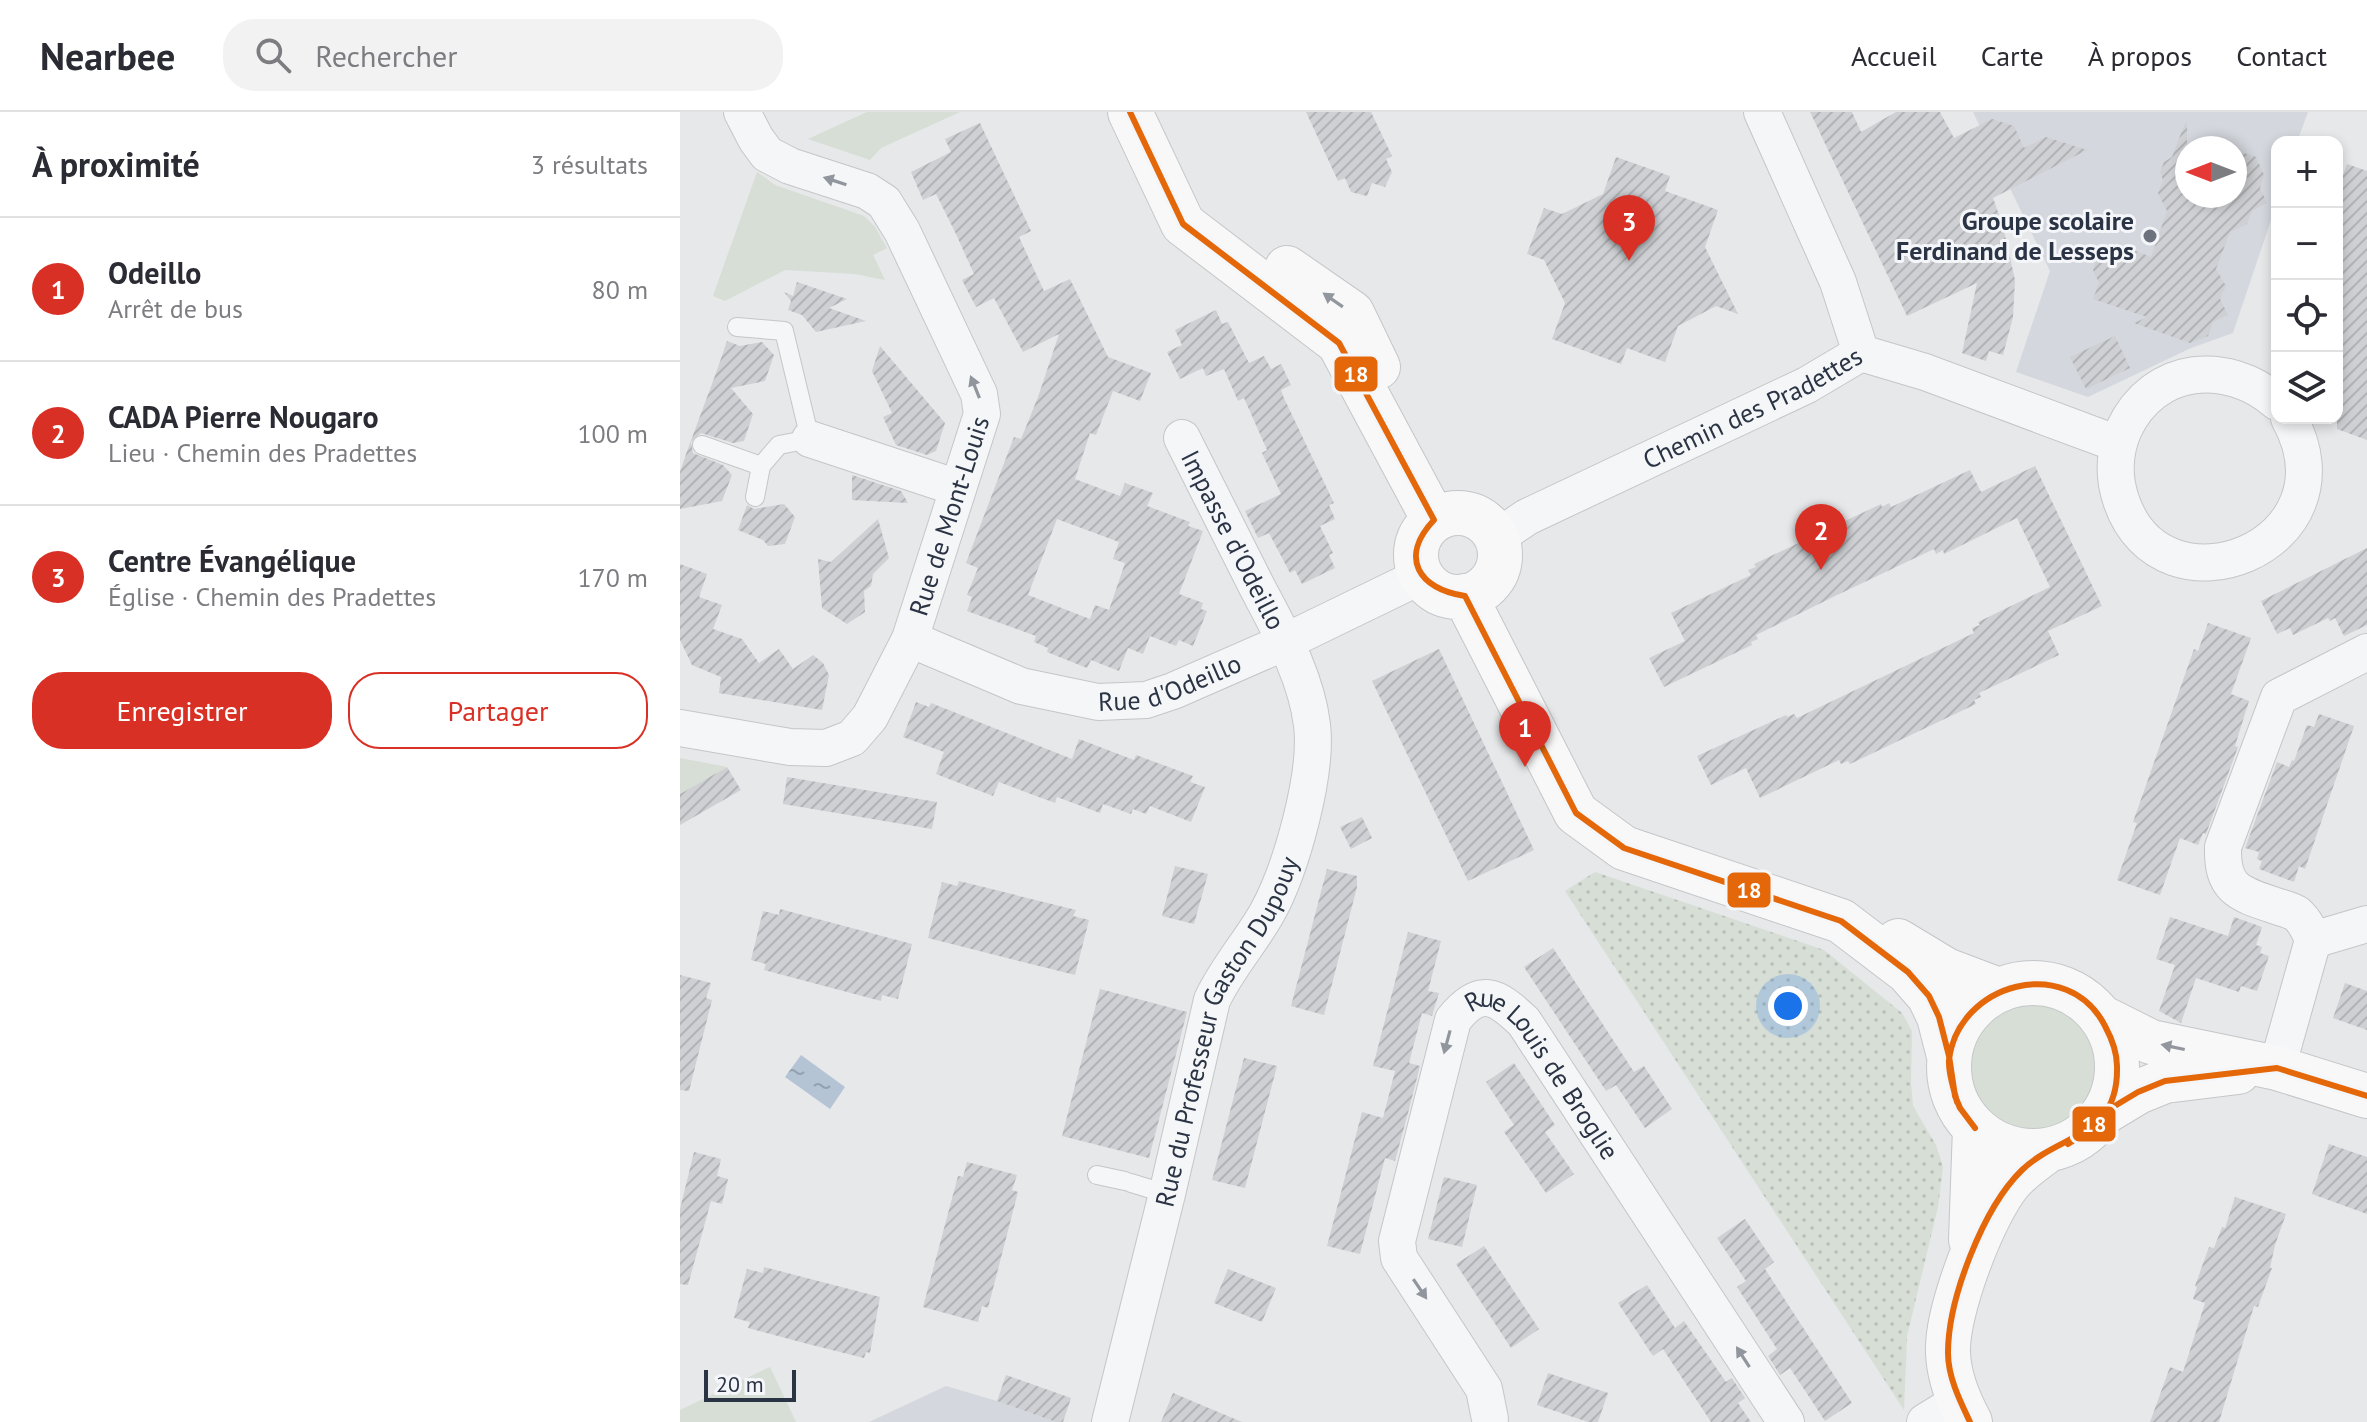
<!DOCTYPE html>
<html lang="fr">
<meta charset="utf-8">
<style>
body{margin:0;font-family:"PT Sans",sans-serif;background:#f2f2f3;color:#2b2b33}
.controls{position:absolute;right:24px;top:24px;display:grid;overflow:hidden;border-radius:16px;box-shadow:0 4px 12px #0003}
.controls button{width:72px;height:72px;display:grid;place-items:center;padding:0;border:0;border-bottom:2px solid #e1e1e2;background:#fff;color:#2b2b33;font:40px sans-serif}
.compass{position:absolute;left:1495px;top:24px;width:72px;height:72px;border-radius:50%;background:#fff;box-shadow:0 4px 12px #0003;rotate:270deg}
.scale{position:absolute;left:24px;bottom:20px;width:92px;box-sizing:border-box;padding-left:8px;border:4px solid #2b3445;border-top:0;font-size:22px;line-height:28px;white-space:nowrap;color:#2b3445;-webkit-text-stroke:6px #f4f6f9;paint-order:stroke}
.you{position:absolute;left:1108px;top:894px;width:28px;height:28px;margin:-20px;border:6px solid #fff;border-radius:50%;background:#1a73e8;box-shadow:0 0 0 12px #1a73e833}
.badge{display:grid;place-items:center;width:52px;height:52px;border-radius:50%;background:#d93025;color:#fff;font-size:26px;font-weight:700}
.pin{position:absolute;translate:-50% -66px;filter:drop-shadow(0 2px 4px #0008)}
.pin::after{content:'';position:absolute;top:42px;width:28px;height:24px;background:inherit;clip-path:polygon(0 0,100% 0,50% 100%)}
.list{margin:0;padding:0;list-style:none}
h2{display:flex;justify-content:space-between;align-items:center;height:104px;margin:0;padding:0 32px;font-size:34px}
h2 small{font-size:26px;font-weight:400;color:#7c7c81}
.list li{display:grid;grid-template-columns:52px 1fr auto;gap:24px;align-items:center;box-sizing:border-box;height:144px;padding:0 32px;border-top:2px solid #e1e1e2}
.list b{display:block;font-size:30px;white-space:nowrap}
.list p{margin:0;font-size:26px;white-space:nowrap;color:#7c7c81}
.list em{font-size:26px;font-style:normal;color:#7c7c81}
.actions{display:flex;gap:16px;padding:24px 32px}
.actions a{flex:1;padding:18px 0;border:2px solid #d93025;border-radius:32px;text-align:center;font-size:28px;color:#d93025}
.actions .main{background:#d93025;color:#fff}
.icon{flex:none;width:44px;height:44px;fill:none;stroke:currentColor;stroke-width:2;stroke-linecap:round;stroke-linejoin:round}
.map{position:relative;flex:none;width:1687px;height:1310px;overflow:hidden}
header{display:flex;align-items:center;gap:48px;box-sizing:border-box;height:112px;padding:0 40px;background:#fff;border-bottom:2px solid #e1e1e2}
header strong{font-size:38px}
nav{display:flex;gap:44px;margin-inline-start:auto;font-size:28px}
.search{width:560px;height:72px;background:#f2f2f3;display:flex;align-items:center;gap:20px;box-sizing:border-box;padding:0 28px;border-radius:32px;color:#7c7c81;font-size:30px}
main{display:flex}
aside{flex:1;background:#fff}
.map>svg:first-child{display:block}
</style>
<header>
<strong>Nearbee</strong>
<div class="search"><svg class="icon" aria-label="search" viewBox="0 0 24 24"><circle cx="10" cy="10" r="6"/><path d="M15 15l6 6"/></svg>Rechercher</div>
<nav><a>Accueil</a><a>Carte</a><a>À propos</a><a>Contact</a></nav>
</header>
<main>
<aside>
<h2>À proximité<small>3 résultats</small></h2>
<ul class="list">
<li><span class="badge">1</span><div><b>Odeillo</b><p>Arrêt de bus</p></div><em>80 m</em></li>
<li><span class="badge">2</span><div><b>CADA Pierre Nougaro</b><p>Lieu · Chemin des Pradettes</p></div><em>100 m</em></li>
<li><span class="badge">3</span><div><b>Centre Évangélique</b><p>Église · Chemin des Pradettes</p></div><em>170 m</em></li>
</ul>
<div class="actions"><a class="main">Enregistrer</a><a>Partager</a></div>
</aside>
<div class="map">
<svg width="1687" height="1310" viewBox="0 0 1687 1310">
<defs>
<pattern id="park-dots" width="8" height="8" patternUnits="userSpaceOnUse" patternTransform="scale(2)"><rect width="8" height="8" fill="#d6ded6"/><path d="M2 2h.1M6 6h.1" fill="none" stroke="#b8bfb9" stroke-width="1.8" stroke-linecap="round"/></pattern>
<pattern id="water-ripples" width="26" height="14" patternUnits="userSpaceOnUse" patternTransform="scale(2)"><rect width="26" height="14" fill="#b4c4d5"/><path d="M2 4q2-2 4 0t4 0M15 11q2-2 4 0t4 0" fill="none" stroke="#93a0af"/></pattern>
<pattern id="building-hatch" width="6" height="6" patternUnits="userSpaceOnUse" patternTransform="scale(2)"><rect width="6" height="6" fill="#ced0d3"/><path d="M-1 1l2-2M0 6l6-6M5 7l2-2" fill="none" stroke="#b1b3b6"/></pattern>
</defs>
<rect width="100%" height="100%" fill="#e6e8ea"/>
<path fill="#d4d7dd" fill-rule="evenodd" d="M1293 0H1628L1617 30H1597V90L1553 221 1511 236 1408 285 1336 260 1370 159ZM1507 36H1555V84H1507Z
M266 1274 317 1289 376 1310H189Z"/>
<path fill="#d6ded6" d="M187 0H280L201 36 190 48 128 27Z
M77 60 95 73 184 104 195 115 207 136 193 143 205 168 175 162 105 158 45 189 33 184Z
M0 646 47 655 0 682Z
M1285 957a68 68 0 1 1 136 0a68 68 0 1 1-136 0Z
M90 1255 116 1310H0V1298Z"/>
<path fill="url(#park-dots)" d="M915 760 1144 838 1222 901 1232 919 1231 971 1233 994 1256 1033 1263 1055 1258 1095 1227 1224 1224 1298 885 779Z"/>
<path fill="url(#water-ripples)" d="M121 943 165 975 150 997 105 965Z"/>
<path fill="url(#building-hatch)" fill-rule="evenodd" d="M626 0H691L712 44 706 47 712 60 705 75 692 71 687 84 671 80 665 66 658 69Z
M1130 0H1172L1181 20 1216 0H1260L1274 26 1312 7 1334 14 1344 36 1366 25 1407 38 1313 86 1323 114 1335 168 1333 205 1323 243 1309 239 1306 249 1282 241 1297 171 1227 204Z
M300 11 351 119 339 125 364 179 390 167 428 245 471 261 460 289 433 279 416 323 410 321 395 367 440 384 445 371 473 381 467 394 510 410 508 414 523 419 499 482 523 491 521 497 527 499 513 534 499 528 496 534 470 524 463 542 448 536 439 559 411 548 407 556 367 540 368 536 354 530 356 524 287 499 292 485 287 483 298 456 286 451 334 325 341 327 358 285 379 222 343 240 314 186 296 195 282 168 294 162 276 122 256 82 243 88 231 60 271 40 265 27ZM377 407 439 430 433 447 445 451 429 498 415 493 410 507 348 483Z
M1505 11H1507V84H1555V38L1576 45 1584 63 1580 76 1587 91 1572 99 1567 112 1550 120 1536 157 1546 174 1540 187 1548 203 1533 210 1528 224 1510 231 1454 211 1467 205 1413 187 1419 171 1413 158 1419 140 1438 132 1471 145 1487 99 1478 81 1483 68 1480 60 1484 50 1492 45Z
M936 45 990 64 985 79 1038 98 1025 135 1058 202 1036 194 998 214 985 250 947 236 941 252 872 227 885 191 864 148 847 142 864 96 882 102 923 82Z
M1667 52 1687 59V328L1657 317V80Z
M117 170 167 187 149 196 186 209 136 220 122 203 108 198 111 189 104 180 113 184Z
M536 198 542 212 548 210 569 251 584 244 591 257 601 252 611 273 601 278 603 284 654 391 649 393 655 407 640 414 653 441 649 443 655 456 622 472 615 458 610 461 589 421 578 426 565 399 601 382 582 341 587 338 564 286 558 289 544 257 526 264 523 256 500 267 487 240 502 233 495 218Z
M1435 224 1450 256 1406 277 1390 245Z
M47 229 60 234 82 230 94 243 85 269 51 276 73 302 64 329 53 331 21 321 11 330 13 341 43 353 52 363 42 389 0 397V360L6 342 36 261Z
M200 234 265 311 256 339 247 343 216 333 203 305 212 301 192 259Z
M1355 354 1422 494 1368 519 1379 543 1299 581 1301 585 1294 588 1296 592 1170 652 1168 649 1161 652 1159 648 1080 686 1066 656 1031 673 1017 644 1106 603 1107 605 1114 602 1117 606 1294 521 1292 516 1300 513 1298 510 1370 475 1337 406 1264 442 1263 438 1256 442 1254 437 1153 485 1076 523 1078 527 1071 530 1072 533 984 575 969 546 1005 529 991 501 1071 463 1068 458 1076 455 1074 452 1201 392 1202 395 1209 391 1211 395 1290 358 1301 380Z
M172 363 221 379 228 391 172 388Z
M104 392 115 405 105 432 88 434 83 428 58 418 67 393 74 397Z
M198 407 209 446 193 462 191 474 184 479 185 500 167 512 142 496 138 447 151 450Z
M1687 436V513L1664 524 1655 506 1650 509 1648 506 1613 523 1610 516 1597 522 1581 489Z
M0 452 27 462 19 485 42 493 33 517 62 527 79 551 99 537 113 557 133 543 143 551 149 563 142 598 39 581 41 565 12 553 0 528Z
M1528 511 1571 526 1551 582 1569 589 1555 634 1558 635 1526 722 1523 721 1518 733 1500 726 1480 783 1437 768 1457 711 1453 710 1514 537 1518 539Z
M759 537 854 738 788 769 692 569Z
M236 590 249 595 251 591 392 647 399 627 454 648 456 643 513 664 510 670 525 675 511 710 470 694 466 702 453 697 451 702 423 692 420 701 377 685 375 691 319 670 313 684 256 662 264 640 223 625Z
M1639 602 1674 614 1625 757 1619 754 1614 770 1579 757 1582 749 1577 747 1579 740 1565 736 1597 650 1609 655 1612 648 1614 649 1627 613 1634 615Z
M47 655 61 678 0 713V682Z
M107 665 257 690 252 717 103 692Z
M682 705 692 726 671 737 660 715Z
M495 754 528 762 514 812 482 804Z
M647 757 677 764V775L644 903 611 894Z
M279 769 396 798 393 804 409 808 395 863 248 826 262 770 277 774Z
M100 797 232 832 218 887 202 883 201 889 99 862 84 858 86 852 71 848 83 799 99 803Z
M1490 805 1548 824 1554 805 1582 815 1576 833 1582 835 1580 841 1589 844 1577 879 1561 874 1559 880 1516 866 1501 911 1479 899 1495 853 1476 847Z
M728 820 761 829 748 879 759 881 752 904 742 901 729 951 740 954 728 1001 715 1049 705 1046 680 1142 647 1134 682 1000 703 1006 715 959 693 954Z
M873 836 954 960 964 954 992 997 965 1016 936 973 926 979 844 855Z
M0 863 31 871 26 886 32 888 9 979 0 978Z
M1665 871 1687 879V918L1653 906Z
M420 877 507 900 469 1046 382 1024Z
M564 946 597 954 565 1076 532 1068Z
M834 951 875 1013 865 1020 894 1062 866 1081 824 1020 834 1013 806 970Z
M1649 1032 1687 1045V1102L1632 1082Z
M14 1040 41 1047 37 1064 48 1067 42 1092 31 1089 8 1173 0 1172V1097Z
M287 1050 337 1063 332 1078 338 1080 308 1196 302 1194 298 1210 243 1195 278 1064 283 1065Z
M764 1065 797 1073 782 1135 748 1127Z
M1555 1085 1606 1102 1595 1133 1590 1156H1592L1578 1195 1574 1194 1539 1310H1470L1490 1255 1503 1260 1525 1191 1513 1187 1517 1175 1515 1174 1529 1135 1534 1136 1542 1115 1545 1116Z
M1065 1107 1094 1150 1085 1157 1172 1291 1145 1309 1110 1256 1100 1263 1088 1244 1097 1237 1057 1175 1066 1169 1037 1126Z
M804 1134 859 1217 831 1236 776 1152Z
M84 1155 200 1185 190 1241 186 1240 184 1246 128 1232 68 1216 70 1210 54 1206 67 1157 83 1161Z
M548 1157 596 1176 582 1210 534 1191Z
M967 1173 995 1216 1004 1209 1046 1270 1052 1266 1065 1286 1058 1291 1071 1310H1031L983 1237 973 1244 938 1191Z
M868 1261 928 1281 918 1310H908L857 1293Z
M326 1263 391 1286 383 1310H376L317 1289Z
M493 1281 562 1310H481Z"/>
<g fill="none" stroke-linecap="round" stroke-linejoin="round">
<defs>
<path id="lane" d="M22 333 81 354 99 333 130 327 104 219 57 215
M75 385 81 354
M417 1063 445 1069
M451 1071 487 1082"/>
<g id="street">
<path d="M1181 241 1245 260 1438 332"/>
<path d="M1597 290C1547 247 1474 253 1444 317 1434 340 1433 364 1441 388 1482 512 1679 434 1609 306"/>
<path d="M130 327 278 376"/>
<path id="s1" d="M816 426 847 405 1127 273 1181 241 1158 170 1082 0"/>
<path id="s2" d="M230 527 341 574 418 590 466 588 493 579 605 530 741 464"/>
<path id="s3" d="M0 616 110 635 146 636 172 626 190 605 230 527 302 302 299 282 222 119 204 90 187 79 110 54 87 42 76 27 62 0"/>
<path d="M1633 828 1687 812"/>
<path d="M1597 956 1633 828C1629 818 1625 809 1617 802 1611 798 1601 796 1593 793 1557 781 1542 776 1543 735L1599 585 1687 540"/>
<path id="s4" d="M810 1307 804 1277 719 1146 717 1129 773 908C800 874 816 883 844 910L1106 1310"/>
<path id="s5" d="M430 1310 487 1082 532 888C547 856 570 831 587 801 611 758 638 662 632 613 626 563 599 517 576 473 551 424 527 375 502 326"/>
<path d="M1245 1310 1279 1289"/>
</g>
<path id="secondary" d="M450 0 503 112 659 231 754 408
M607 156 672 201 698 255
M736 443a42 42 0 1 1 84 0a42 42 0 1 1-84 0Z
M785 484 896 701 944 736 1161 809 1228 860 1249 884 1259 905 1269 944
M1218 829 1266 858 1319 878
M1269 955a84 84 0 1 1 168 0a84 84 0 1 1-168 0Z
M1421 905 1471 930 1597 956 1687 984
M1428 998 1458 980 1485 969 1558 960
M1291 1128 1295 1016
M1290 1310C1278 1288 1269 1266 1268 1241 1266 1200 1304 1101 1330 1070 1341 1057 1355 1048 1368 1038"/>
</defs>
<use href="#lane" stroke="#c4c6c8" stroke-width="20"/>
<use href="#street" stroke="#c4c6c8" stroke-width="38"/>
<use href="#secondary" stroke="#c4c6c8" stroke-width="46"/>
<use href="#lane" stroke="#f5f6f7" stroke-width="18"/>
<use href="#street" stroke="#f5f6f7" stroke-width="36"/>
<use href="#secondary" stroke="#f8f8f8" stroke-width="44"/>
<defs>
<path id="bus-1" d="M450 0 503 112 659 231 754 408C719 445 738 477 785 484L896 701 944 736 1161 809 1228 860 1249 884 1259 905 1269 944 1275 984 1280 996 1295 1016
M1277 990C1274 977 1268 961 1269 948 1278 871 1388 841 1425 914 1432 927 1437 939 1437 954 1439 1026 1382 1020 1342 1058 1303 1096 1268 1187 1268 1241 1268 1265 1280 1289 1290 1310
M1388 1032 1407 1020 1428 998 1458 980 1485 969 1597 956 1687 984"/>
</defs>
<use href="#bus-1" stroke="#f4f6f9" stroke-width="12"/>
<use href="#bus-1" stroke="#e46809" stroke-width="6"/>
</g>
<defs><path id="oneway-solid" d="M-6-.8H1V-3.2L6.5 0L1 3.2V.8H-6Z" transform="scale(2)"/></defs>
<g fill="#90959e">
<use href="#oneway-solid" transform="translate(155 69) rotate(-162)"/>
<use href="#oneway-solid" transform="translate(295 275) rotate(-112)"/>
<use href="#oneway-solid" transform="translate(767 930) rotate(105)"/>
<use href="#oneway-solid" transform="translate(740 1177) rotate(56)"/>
<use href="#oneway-solid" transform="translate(1063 1245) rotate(-123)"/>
</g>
<g fill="#92969e">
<use href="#oneway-solid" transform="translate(653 188) rotate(-145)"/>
<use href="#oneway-solid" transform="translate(1493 935) rotate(-168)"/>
</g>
<circle fill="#6c737f" stroke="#f4f6f9" stroke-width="3" cx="1470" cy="124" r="8"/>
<g text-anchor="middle" stroke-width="6" stroke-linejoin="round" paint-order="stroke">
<g font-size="26" font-weight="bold" fill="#2b3445" stroke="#f4f6f9" text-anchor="end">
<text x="1454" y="118">Groupe scolaire<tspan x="1454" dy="30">Ferdinand de Lesseps</tspan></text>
</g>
<g font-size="26" fill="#2b3445" stroke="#f4f6f9">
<text dy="9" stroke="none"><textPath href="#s1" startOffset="288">Chemin des Pradettes</textPath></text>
<text dy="9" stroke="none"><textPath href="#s3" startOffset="420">Rue de Mont-Louis</textPath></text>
<text transform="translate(553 428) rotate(63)" y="9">Impasse d'Odeillo</text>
<text dy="9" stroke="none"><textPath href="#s2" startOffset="274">Rue d'Odeillo</textPath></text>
<text dy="9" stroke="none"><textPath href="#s5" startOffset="410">Rue du Professeur Gaston Dupouy</textPath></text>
<text dy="9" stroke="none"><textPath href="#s4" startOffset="566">Rue Louis de Broglie</textPath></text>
</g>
</g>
<g stroke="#f4f6f9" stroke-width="3">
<rect x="653" y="243" width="46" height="38" rx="8" fill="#e46809"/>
<rect x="1046" y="759" width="46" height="38" rx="8" fill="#e46809"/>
<rect x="1391" y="993" width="46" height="38" rx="8" fill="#e46809"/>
</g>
<g font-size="22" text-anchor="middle" font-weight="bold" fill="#fff">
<text x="676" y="270">18</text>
<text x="1069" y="786">18</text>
<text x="1414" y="1020">18</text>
</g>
</svg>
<div class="controls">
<button>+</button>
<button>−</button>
<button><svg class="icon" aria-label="locate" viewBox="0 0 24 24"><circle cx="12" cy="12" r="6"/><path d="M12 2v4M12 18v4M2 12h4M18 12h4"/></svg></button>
<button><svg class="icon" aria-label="layers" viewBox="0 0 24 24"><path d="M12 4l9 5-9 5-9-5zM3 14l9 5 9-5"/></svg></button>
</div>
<svg class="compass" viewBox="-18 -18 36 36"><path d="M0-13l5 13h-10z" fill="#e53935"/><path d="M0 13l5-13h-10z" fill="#7c7c81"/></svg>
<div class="scale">20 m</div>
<div class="you"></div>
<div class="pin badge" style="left:845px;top:655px">1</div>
<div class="pin badge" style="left:1141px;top:458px">2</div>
<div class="pin badge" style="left:949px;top:149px">3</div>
</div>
</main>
